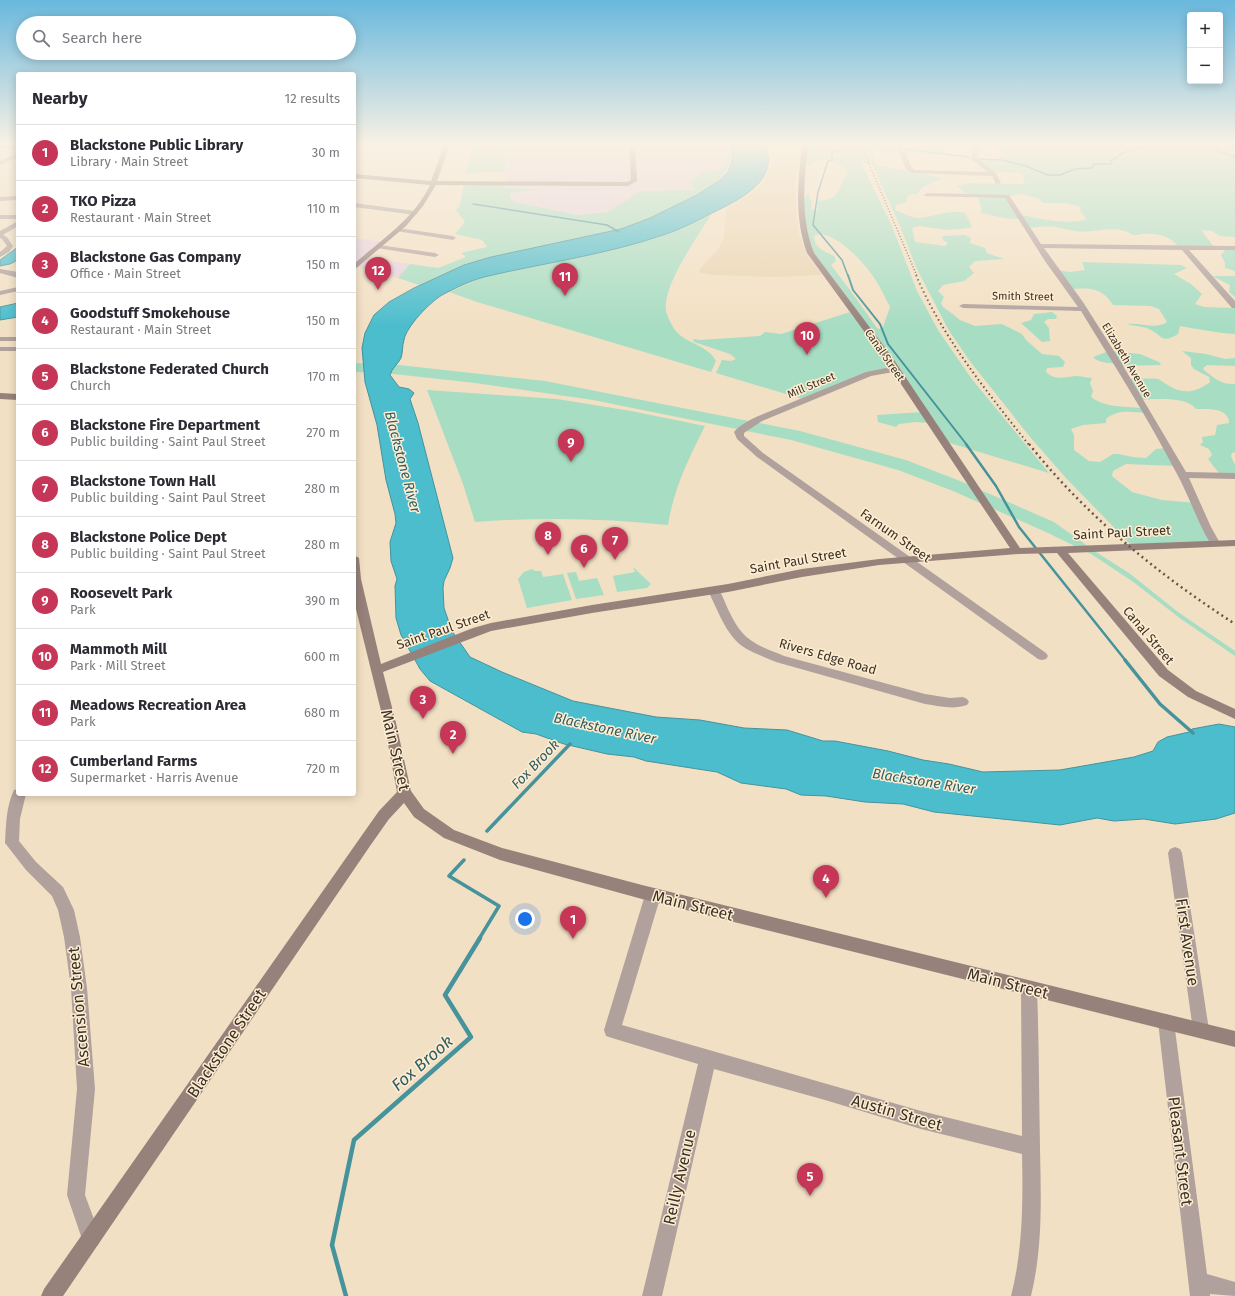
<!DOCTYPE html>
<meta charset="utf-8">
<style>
body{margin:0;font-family:"Fira Sans",sans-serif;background:#f2f2f3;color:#2b2b33}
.controls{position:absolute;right:12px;top:12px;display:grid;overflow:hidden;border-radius:4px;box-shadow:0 2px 10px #0003}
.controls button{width:36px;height:36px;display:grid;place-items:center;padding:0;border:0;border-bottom:1px solid #e1e1e2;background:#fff;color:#2b2b33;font:20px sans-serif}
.you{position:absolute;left:525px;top:919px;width:14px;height:14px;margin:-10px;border:3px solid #fff;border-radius:50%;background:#1a73e8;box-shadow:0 0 0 6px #1a73e833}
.badge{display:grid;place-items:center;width:26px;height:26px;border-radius:50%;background:#c63657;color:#fff;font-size:13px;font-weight:700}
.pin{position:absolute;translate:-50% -33px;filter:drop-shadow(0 1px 2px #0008)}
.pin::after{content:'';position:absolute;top:21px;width:14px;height:12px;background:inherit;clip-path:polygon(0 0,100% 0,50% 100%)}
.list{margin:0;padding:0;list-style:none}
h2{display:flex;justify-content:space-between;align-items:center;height:52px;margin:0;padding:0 16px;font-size:17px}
h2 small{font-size:13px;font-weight:400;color:#7c7c81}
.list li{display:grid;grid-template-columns:26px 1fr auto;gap:12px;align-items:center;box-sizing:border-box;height:56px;padding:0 16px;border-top:1px solid #e1e1e2}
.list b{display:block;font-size:15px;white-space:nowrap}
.list p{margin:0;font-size:13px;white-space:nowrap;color:#7c7c81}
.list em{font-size:13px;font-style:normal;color:#7c7c81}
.icon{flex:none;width:22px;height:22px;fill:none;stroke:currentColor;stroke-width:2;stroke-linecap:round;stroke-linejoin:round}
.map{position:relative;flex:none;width:1235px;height:1296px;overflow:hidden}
.search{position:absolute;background:#fff;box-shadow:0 2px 10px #0003;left:16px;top:16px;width:340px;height:44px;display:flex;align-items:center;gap:10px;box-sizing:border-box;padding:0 14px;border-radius:22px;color:#7c7c81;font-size:15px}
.panel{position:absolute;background:#fff;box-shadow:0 2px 10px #0003;left:16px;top:72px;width:340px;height:724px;border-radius:4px}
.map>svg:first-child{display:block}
</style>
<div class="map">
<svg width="1235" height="1296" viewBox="0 0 1235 1296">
<rect width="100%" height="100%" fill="#f2e0c4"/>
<path fill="#e7d1de" d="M516 145H730L732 156V162L728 172 720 180 708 189 639 191 635 195 608 212 578 215 514 202 510 198V193L517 192 505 188V152Z
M354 238 385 242 367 258 410 264 398 278 354 266Z"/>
<path fill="#ebd5b3" d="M765 145H844L841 152H805Z
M772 152 800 153 795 186 798 231 807 255 822 275 774 277 714 275 701 273 699 270 719 248 724 238 726 211 729 207 753 192 764 180 772 165Z"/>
<path fill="#a7ddc3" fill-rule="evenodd" d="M475 145H516L505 152V172L465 173Z
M844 145H943L944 155 872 151 876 165 944 178 923 187 917 194 908 195 906 202 896 205 895 210C902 212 911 218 918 218 936 217 946 209 965 213L972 226 970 228 947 230 919 226 912 228 915 242 945 246 948 243 943 240 942 236 965 235 971 238 970 243 985 248 987 253 1004 259 975 261 969 267 974 273 964 281 943 285 938 291 944 297 941 303 943 307 954 315 960 320 975 326 1002 324 1022 334 1026 340 1042 354 1059 356 1065 362 1063 367 1047 368 1046 372C1055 381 1065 377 1076 376 1081 376 1087 378 1092 378L1090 383 1093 391 1091 397C1106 408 1123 406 1141 408L1145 413C1132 412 1117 409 1106 419V423L1083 425 1071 429 1074 435V450L1089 461 1100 462 1113 454H1118L1133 457 1146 458 1156 449 1167 448 1177 466 1126 464 1113 471 1112 476 1132 492 1162 500 1196 503 1215 541 1133 547 1065 477 1031 438 969 360 948 329 917 269 900 226 872 164 861 163 892 226 917 291 938 330 971 378 1049 473 943 441 931 423 915 422 899 424 896 427 878 422 877 415 922 412 897 371H883L806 400 716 373 722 360 731 361 736 359 730 354 694 342 693 339 700 340 760 336 765 332 781 334 850 312 854 318H860L808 246 802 199 809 193V197L812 201 811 209 818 211 817 202C822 200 828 200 833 197 841 192 841 179 848 173 841 163 825 156 814 162L811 167 805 162 806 149 840 152ZM818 234C838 233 865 264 875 279 881 288 885 298 890 307L883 327 879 329 877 328 850 290 831 265 836 261 834 256C823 250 815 249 814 236Z
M1005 145H1235V237L1220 236 1212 231 1201 230 1214 247 1178 246C1169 235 1156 233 1142 234 1138 234 1136 236 1133 235 1116 223 1093 234 1075 231 1068 230 1063 228 1056 227 1047 226 1037 227 1028 228L1020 219 1003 218 982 213 980 211 982 210 978 198 992 197 965 193 957 186 969 183 1025 184 1022 173 992 172 974 158 999 161ZM1022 194 1038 198 1043 203H1066L1081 207 1080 210 1086 219C1069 226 1036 218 1018 214L1007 197 1013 195Z
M722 146H728C735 166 722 180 705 189H708L650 218 621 229 473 262 419 285 398 278 410 264 438 268 466 257 461 253 487 247 482 240 455 234 465 222 456 210 460 205 464 183H505V188L537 189 510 193V198L514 202 578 215 608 212 635 195 639 191 696 190 689 181 701 173 721 169C727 160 726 154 722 146Z
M711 215C698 236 662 286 666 311 667 316 672 326 675 330 686 344 708 345 716 361L711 372 477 302 449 292 486 276 691 223Z
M1226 249H1235V271L1225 268V263L1221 255Z
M1082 262 1181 265 1187 268 1174 274 1191 284 1202 294 1195 304 1204 307 1235 308V334C1217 333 1198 329 1180 326L1178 334C1160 345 1162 334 1149 329 1143 326 1134 326 1127 324 1140 322 1156 330 1167 322L1159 309 1150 306 1113 305C1102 287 1089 288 1069 289L1056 270 1070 272 1085 270Z
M1212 276H1235V297L1229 292 1230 285Z
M1052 312 1057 316 1056 319H1048L1044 322 1049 328 1050 341 1042 342 1021 323 1031 320 1034 314Z
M1109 351 1140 354 1159 362 1161 365 1120 366C1112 361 1100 365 1093 357Z
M1182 351 1206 354 1225 359 1235 358V366L1207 365 1203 368 1204 370C1214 378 1221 385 1235 384V452L1232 453 1231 456 1235 465V476H1221L1208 459 1212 455 1209 449 1200 445 1203 442 1202 437 1215 435 1217 425 1229 423C1229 407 1207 409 1196 409 1187 396 1155 399 1140 400L1127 379C1132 379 1155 378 1158 379 1162 381 1167 385 1171 387 1186 395 1198 391 1210 382L1209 377 1194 369 1191 365V358Z
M354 363 399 365 545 381 800 431 906 460 960 481 1054 522 1096 552 1129 573 1178 612 1235 651V656L1181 619 1132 581 1091 554 1048 533 953 491 898 470 791 440 593 400 475 383 385 373 354 372Z
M427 390 557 399 631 411 705 426C688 460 674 488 668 525 604 518 539 517 475 522L463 484Z
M633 567 651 584 647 588 617 592 613 576 635 572Z
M532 569 535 571H541L543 577 563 574 572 600 527 608 518 579 524 572Z
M576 572 579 581 597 578 604 595 576 599 567 573Z"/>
<path fill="#4bbdcd" stroke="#46939c" d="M730 145H765C780 178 743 198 718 210 700 219 682 229 663 235 605 255 543 263 484 277 470 281 455 288 442 295 430 302 406 327 404 340 402 346 403 352 401 358 398 364 392 368 390 375L399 387 409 389 414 393 410 399 418 423 453 558 450 568 444 581 443 588 444 608 452 631 470 657 502 672 573 701 656 717 700 720 744 728 787 730 823 741H835L888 751 923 760 949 764 983 772 1060 770 1134 757 1153 751 1158 742 1167 737 1189 732 1192 729 1219 724 1235 727V813L1216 819 1175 824 1144 819 1114 821 1097 818 1060 825 934 812 903 804 865 802 826 796 801 795 786 789 741 783 717 772 646 761 634 757 607 754 564 744 536 734 522 732 430 681 420 669 401 635 396 618 395 586 397 579 391 561 390 542 396 523 395 514 386 480 377 425 365 382 362 348 365 333 374 315 389 302 414 288 464 265 491 257 621 229 650 218 697 195 720 180 728 172 732 162V156Z
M18 247V260L10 264 0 266V260Z
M18 303V317L0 320V307Z"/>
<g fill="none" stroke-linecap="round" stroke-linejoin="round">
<path stroke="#46939c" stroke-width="1.5" d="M869 145 896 148
M1193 145 1206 147 1235 157
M904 149 969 157
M978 159 1001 160 1023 165 1048 175H1060L1075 169 1092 168 1094 164H1111V161L1125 152 1151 145
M473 204 607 225 619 232
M848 276 842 260 813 225 818 192 828 161 832 160V153L850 145"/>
<path stroke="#46939c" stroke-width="2" d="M848 275 853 290 880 324 888 344 967 445"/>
<path stroke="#46939c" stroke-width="2.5" d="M966 444 996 486 1019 527 1126 661"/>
<path stroke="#46939c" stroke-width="3.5" d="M1125 660 1160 704 1193 733
M487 831 570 744
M464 860 449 876 499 906 479 939"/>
<path stroke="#46939c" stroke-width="4.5" d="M346 1296 332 1245 354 1140 471 1037 445 995 480 938"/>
<path fill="#b0a19d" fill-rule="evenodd" d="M896 145H902L912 168 915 170 988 172 971 159 973 145H979L977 158 996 173 1001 183 996 184 992 176 912 173 906 169Z
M18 153V157L0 165V161Z
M927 193 1009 195 1041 244 1235 246V250H1189L1235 301V308H1232L1182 250 1044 248 1083 302 1119 359 1186 472 1235 473V479L1189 478 1211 527 1220 543 1219 545H1211L1210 543C1197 521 1189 496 1177 474 1148 418 1114 365 1081 311L963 308 959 306 963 304 1078 307 1045 261 1005 198 925 196 924 195Z
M18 196V200L0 201V197Z
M354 203 415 211 418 213 415 215 354 207Z
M0 215H18V219H0Z
M18 221V226L3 235 7 237 13 246 9 252 0 257V252L7 246 2 239 0 238V231Z
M398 228 453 236 456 238 453 240 396 231V229Z
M379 245 435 253 439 255 435 257 377 248 376 247Z
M0 269 18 272V278L0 273Z
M18 287V291L0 295V291Z
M0 337H18V341H0Z
M0 347H18V351H0Z
M896 366 900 369 899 371 871 376 762 421 744 433V436L763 453 1046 653 1048 656 1046 659 1042 660 1038 659 757 457 737 439 734 432C740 425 748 421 756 417L866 372Z
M714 587 718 588 720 591C728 608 735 630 752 641 762 648 773 651 784 656L925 694 950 698 963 697 967 699 969 702 967 705C953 710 939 706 925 704L776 662C765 657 752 653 742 646 725 633 718 610 708 591L710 588Z
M18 789V794H26L20 819 19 841 36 862 63 887 74 910 80 937 87 988 95 1089 85 1195 101 1238 98 1245 91 1248 84 1245 67 1195 77 1089 71 988 64 937 58 910 52 896 26 870 5 843C6 826 6 806 14 790Z
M1175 847 1180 849 1182 853 1209 1030 1207 1036 1201 1038 1195 1036 1193 1030 1168 853 1170 849Z
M653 888 658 890 661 895 622 1025 921 1111 1022 1136 1021 989 1023 984 1029 981 1035 984 1037 989C1039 1042 1039 1095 1040 1148 1041 1198 1043 1246 1031 1296H1011C1023 1249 1023 1202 1022 1154L921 1129 825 1100 714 1069 662 1296H642L698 1064 612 1038 606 1036 604 1030 645 895 648 890Z
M1166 1014 1172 1016 1174 1022 1207 1274 1235 1282V1296L1210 1294V1296H1190L1158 1022 1160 1016Z"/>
<path fill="#97817b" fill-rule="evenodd" d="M0 145H18V149L0 148Z
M444 145H450L437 181 627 182 631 180 629 145H635L637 181 628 186 436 185 423 206 406 226 354 270V264C381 240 414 219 430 185L354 178V174L431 181Z
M802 145H808C804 182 800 217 814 253L892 357 1020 548 1235 540V546L1068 553 1168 670 1196 691 1235 709V719L1188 697 1159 676 1057 553 1019 554 879 565 802 577 728 592 592 613 491 631 383 672 396 723 411 791 424 809 454 830 502 848 642 885 1235 1031V1047L642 899 500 860 444 838 414 817 404 803 389 819 370 846 63 1296H41L44 1289 360 838 379 811 397 792 384 723 354 601V555L359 558 361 579 381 664 473 628 491 623 592 605 728 584 802 569 879 559 1010 548 885 360 807 253C794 217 798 182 802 145Z
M0 393 18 394V400L0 399Z"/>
<path stroke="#63594b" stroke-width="1.5" stroke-dasharray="1 2" stroke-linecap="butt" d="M861 145 917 276"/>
<path stroke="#63594b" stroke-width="2" stroke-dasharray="1.5 3" stroke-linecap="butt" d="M916 275C942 337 988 393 1029 445"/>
<path stroke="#63594b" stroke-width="2.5" stroke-dasharray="2 3.5" stroke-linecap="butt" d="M1029 444C1086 516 1158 574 1235 624"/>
</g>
<linearGradient id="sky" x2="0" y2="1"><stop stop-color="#69b8dd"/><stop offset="0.44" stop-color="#f9f1e4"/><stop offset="1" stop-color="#f9f1e4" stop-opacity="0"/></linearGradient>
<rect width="1235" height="327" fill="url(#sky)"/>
<g text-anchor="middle" stroke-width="3" stroke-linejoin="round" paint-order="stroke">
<g font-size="11" fill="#393228" stroke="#ffedd1">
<text transform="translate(1023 296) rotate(1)" y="4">Smith Street</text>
<text transform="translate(885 355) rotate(55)" y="4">Canal Street</text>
<text transform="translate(1127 360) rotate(59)" y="4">Elizabeth Avenue</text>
<text transform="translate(811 385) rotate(-23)" y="4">Mill Street</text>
</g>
<g font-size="13" fill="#393228" stroke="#ffedd1">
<text transform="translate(1122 532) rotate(-3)" y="5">Saint Paul Street</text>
<text transform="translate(896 535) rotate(35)" y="5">Farnum Street</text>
<text transform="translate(798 560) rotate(-10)" y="5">Saint Paul Street</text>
<text transform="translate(443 629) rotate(-19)" y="5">Saint Paul Street</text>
<text transform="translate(1149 635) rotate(50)" y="5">Canal Street</text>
<text transform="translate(828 656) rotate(16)" y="5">Rivers Edge Road</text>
</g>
<g font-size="14" font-style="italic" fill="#2f5f66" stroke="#ffedd1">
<text transform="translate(403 462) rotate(75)" y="5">Blackstone River</text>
<text transform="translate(605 728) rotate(12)" y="5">Blackstone River</text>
<text transform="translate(535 764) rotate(-46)" y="5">Fox Brook</text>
<text transform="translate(924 781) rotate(9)" y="5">Blackstone River</text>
</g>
<g font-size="16" fill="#393228" stroke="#ffedd1">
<text transform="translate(396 750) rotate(77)" y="6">Main Street</text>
<text transform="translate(693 905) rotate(14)" y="6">Main Street</text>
<text transform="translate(1188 942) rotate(82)" y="6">First Avenue</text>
<text transform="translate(1008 983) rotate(14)" y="6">Main Street</text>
<text transform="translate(78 1007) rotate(-95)" y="6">Ascension Street</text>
<text transform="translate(226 1043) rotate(-56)" y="6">Blackstone Street</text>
<text transform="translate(897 1112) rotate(16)" y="6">Austin Street</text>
<text transform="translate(1181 1151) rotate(83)" y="6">Pleasant Street</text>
<text transform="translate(679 1177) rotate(-77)" y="6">Reilly Avenue</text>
</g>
<g font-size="17" font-style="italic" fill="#2f5f66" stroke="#ffedd1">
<text transform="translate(422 1063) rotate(-41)" y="6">Fox Brook</text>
</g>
</g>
</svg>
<div class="controls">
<button>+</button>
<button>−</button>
</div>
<div class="you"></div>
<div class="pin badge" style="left:573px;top:939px">1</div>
<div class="pin badge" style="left:453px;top:754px">2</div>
<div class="pin badge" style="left:423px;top:719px">3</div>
<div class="pin badge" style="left:826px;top:898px">4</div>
<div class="pin badge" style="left:810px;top:1196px">5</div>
<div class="pin badge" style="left:584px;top:568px">6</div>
<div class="pin badge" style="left:615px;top:560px">7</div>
<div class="pin badge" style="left:548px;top:555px">8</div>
<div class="pin badge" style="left:571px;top:462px">9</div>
<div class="pin badge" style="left:807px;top:355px">10</div>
<div class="pin badge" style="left:565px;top:296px">11</div>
<div class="pin badge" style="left:378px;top:290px">12</div>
<div class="search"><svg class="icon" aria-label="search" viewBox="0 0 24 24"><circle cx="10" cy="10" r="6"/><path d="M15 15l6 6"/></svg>Search here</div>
<section class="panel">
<h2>Nearby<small>12 results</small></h2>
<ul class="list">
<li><span class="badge">1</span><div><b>Blackstone Public Library</b><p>Library · Main Street</p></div><em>30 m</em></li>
<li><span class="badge">2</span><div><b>TKO Pizza</b><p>Restaurant · Main Street</p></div><em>110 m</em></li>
<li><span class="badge">3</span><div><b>Blackstone Gas Company</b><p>Office · Main Street</p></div><em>150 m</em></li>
<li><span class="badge">4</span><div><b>Goodstuff Smokehouse</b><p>Restaurant · Main Street</p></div><em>150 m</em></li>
<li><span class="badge">5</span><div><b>Blackstone Federated Church</b><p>Church</p></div><em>170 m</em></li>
<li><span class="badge">6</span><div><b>Blackstone Fire Department</b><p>Public building · Saint Paul Street</p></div><em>270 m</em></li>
<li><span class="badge">7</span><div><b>Blackstone Town Hall</b><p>Public building · Saint Paul Street</p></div><em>280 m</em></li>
<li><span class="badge">8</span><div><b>Blackstone Police Dept</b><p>Public building · Saint Paul Street</p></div><em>280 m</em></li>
<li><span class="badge">9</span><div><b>Roosevelt Park</b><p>Park</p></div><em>390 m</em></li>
<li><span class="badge">10</span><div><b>Mammoth Mill</b><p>Park · Mill Street</p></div><em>600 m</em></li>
<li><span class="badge">11</span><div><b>Meadows Recreation Area</b><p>Park</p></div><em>680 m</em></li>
<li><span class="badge">12</span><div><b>Cumberland Farms</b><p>Supermarket · Harris Avenue</p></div><em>720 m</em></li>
</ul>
</section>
</div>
